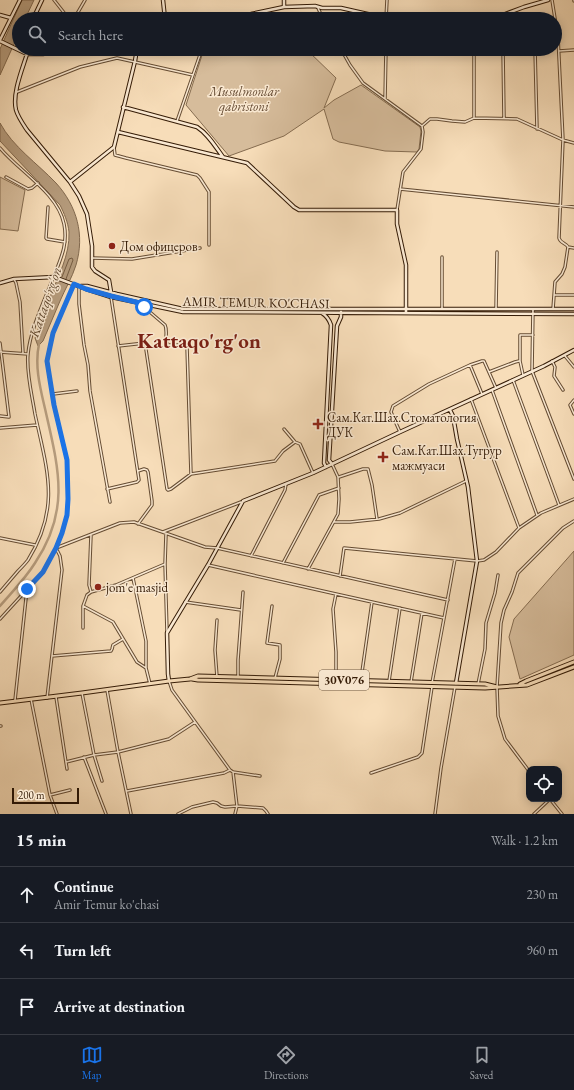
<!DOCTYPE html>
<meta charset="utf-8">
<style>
body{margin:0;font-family:"EB Garamond",serif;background:#242831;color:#f1f3f6}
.controls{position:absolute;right:12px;bottom:12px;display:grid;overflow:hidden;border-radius:8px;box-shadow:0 2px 10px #0003}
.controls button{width:36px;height:36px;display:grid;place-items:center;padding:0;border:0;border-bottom:1px solid #363941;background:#171b24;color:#f1f3f6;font:20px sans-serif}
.scale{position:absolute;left:12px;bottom:10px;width:67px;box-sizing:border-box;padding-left:4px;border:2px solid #341b06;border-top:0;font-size:11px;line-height:14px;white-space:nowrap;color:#341b06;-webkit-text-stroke:3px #fae9d2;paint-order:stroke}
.stop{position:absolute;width:12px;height:12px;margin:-9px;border:3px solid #1a73e8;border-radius:50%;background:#fff}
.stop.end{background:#1a73e8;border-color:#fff;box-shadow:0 1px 4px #0008}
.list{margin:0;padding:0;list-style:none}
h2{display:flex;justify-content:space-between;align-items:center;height:52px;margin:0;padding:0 16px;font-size:17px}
h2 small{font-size:13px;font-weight:400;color:#9ea1a6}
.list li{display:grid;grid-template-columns:26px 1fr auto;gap:12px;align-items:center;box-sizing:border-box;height:56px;padding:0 16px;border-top:1px solid #363941}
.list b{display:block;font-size:15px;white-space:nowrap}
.list p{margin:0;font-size:13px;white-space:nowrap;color:#9ea1a6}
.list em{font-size:13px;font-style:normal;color:#9ea1a6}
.icon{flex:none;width:22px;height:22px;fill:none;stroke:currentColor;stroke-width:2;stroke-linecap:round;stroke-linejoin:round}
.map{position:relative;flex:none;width:574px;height:814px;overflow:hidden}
.search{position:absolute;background:#171b24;box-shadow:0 2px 10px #0003;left:12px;right:12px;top:12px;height:44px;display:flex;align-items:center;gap:10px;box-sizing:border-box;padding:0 14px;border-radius:22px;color:#9ea1a6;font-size:15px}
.sheet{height:220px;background:#171b24}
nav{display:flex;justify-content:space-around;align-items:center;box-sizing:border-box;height:56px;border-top:1px solid #363941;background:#171b24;font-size:11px;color:#9ea1a6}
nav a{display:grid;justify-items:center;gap:2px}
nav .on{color:#1a73e8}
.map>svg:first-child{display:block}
</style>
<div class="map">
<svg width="574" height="814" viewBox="0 0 574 814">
<rect width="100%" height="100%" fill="#f7ddb9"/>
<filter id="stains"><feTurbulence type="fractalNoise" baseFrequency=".005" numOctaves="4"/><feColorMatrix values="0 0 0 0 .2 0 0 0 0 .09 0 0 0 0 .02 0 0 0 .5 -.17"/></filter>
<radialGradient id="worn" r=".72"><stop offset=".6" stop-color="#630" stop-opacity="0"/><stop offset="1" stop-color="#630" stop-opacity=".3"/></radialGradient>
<path fill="#d6bc9b" stroke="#856c50" d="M264 14 284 16 285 19H222Z
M204 49H306L336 78 324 108 334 100 361 85 420 127 421 131 419 149 417 152 385 151 339 142 333 139 324 109 284 136 229 156 186 105Z
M0 177 25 190 18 231 0 229Z
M574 551V655L520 679 509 637 514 619Z"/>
<path fill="#b59b7c" stroke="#81684d" d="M22 0H34L25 19H19V33L0 75V49Z
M0 123C13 147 37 163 56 183 77 206 85 235 76 265 72 278 65 289 60 301 54 314 49 328 43 341L38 346 35 338C40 324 44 310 50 297 58 276 70 255 69 232 68 222 64 213 60 205L0 141Z"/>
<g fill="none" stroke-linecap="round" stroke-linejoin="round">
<path stroke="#745b41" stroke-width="1" d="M62 277 69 259 72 258 73 260 66 279"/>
<path stroke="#b59b7c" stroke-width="2.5" d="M0 606C12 592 25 579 35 563 70 511 59 470 46 413 41 391 34 367 39 344"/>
<defs>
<path id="street" d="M54 0 69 19
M552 0 558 37 563 140 559 238C560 243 566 243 568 247L565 267 562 274 555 282 553 309
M574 0V1
M318 8 323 19
M74 19 85 0
M386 19 387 0
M341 49 350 65 363 83 411 118 422 126 423 132 421 149 403 172 397 210
M474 49V117
M503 49 504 118
M535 49 537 129
M559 51 574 50
M17 92 80 67 117 58 193 75
M385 99 386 49
M177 121 202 49
M422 126 430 119H437L452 121 465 122 474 118 517 119 563 140 574 143
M114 147 115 155 126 158 197 175 200 178 209 192V245
M0 148C19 171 58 193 64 224 68 244 61 258 54 276 45 299 30 330 28 354 26 372 32 395 35 414 47 470 61 507 28 560 25 564 21 568 18 571 12 578 6 585 0 592
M6 177 28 189 32 188 38 183
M400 189 574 207
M48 207 46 238 47 239 65 242
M568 247 574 248
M442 257V309
M92 258 132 259 200 248
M14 279 16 283 20 302 23 353
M79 286V304L84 345 88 365 90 391 110 502
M554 295H574
M143 304 144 307 165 325C168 331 164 339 168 345H186L187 347 191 474
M496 309 497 252
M533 309 532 371 574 479
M0 343 9 417 0 416
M118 346 145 343 167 489 168 490 171 489 191 474 275 461 283 451 295 442
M0 352 28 354
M565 356 574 367
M552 361 555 367 554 376 563 390
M470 365 482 394
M489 372 515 362 519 361
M523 375 520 361V335H533
M513 380 559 505
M492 390 537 515
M53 394 77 391
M471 399 519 528
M574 400 570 405 574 414
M0 428 37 425
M284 429 295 442 300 444 313 473
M400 432 391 412 393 406 429 384 470 365 482 361H484L496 388
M339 477 363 469H368L372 485 377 519
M107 489 137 482 139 480 111 297
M334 522H350L379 519 400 513 466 481
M138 524 152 505V501L148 472 147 470 144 469 138 471
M163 532 241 502
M166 534 165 564 167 632
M0 538 35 545
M251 556 285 490 286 484
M283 563 319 495 339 488
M208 565 336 594 444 618
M308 569 338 514 339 499 338 477 332 464
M340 576 344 548 477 561 484 560 496 552 519 528 541 513 574 499
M133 578 146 641V668
M91 592 89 585 91 535
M185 602 241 610
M83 606 113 622 137 662 146 668 150 684
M272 606 267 643 280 645V659L275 678
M0 619 43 572 56 548 62 533 67 515 68 499 67 460 54 405 47 361 53 333 74 284
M83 628V606L87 595 91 592 116 585 165 564
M52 656 111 651 112 649 113 645 123 639
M217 677 215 650 217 620
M238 677V660L243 592
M361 679 372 602
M336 680V652L333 609 336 594
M389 681 400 608
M411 682 422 613
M432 683 455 559
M478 684 485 649 486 623 495 593 498 575
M107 690 118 752 131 814
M82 693 94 755 102 781
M56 697 67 769
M47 698 62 570 60 556 56 548 120 523 134 522 205 547 217 548 448 600
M31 699 50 795 57 814
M15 700 27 589
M0 726H1
M84 757 106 814
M66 762 94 755 118 752 169 739 195 722
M230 770 233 772 260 776
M529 771 505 739 498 716 497 687 501 623 504 610 512 592 518 573 563 528 574 521
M233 772 237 806 235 814
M371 773 418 757 422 753 432 687
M127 791 224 773 230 770 172 690 169 681
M50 795 70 790
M550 799 562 814
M178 814 192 807 213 802 217 803 221 806 225 807 237 806 263 808 266 811 268 814
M435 814 441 768 455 687
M534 814 550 799"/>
<path id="secondary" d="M163 0 165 19
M284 0V7
M0 15 11 18
M33 19 42 0
M203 19 251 14 284 7 315 6 322 8H341L372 15 431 19
M487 19 500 16 524 7 548 0
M0 40 20 0
M0 41 27 54H43L66 49
M27 54C22 70 12 94 16 110 18 117 23 124 27 130L70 182 79 196 87 214 92 246V267L95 271 109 280 111 292
M123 107 197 127C208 134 215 146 223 157
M118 132 247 163 294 207 299 210H397V224L406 265V313
M70 182 114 147 135 61 137 49
M0 283 14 279 54 277 86 289 111 297 183 312 574 314
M81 286H87L117 294 183 309H574
M322 313C327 316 329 319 331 325L324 463 326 467
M450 410 453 416 457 439 468 487 477 561 456 683
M332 464 329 460 337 326 341 317V312
M169 681 168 674 167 633 208 565 243 501 313 473 400 432 544 366 574 350"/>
<path id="primary" d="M192 679 198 680 485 688 527 685 574 667
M520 684 526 681 574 662
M0 703 82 693 169 681 190 679 198 676 485 684 497 687"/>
</defs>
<use href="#street" stroke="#654c33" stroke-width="3.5"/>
<use href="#secondary" stroke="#341b06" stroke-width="4.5"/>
<use href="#primary" stroke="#341b06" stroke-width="5"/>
<use href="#street" stroke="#fae9d2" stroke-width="1.5"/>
<use href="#secondary" stroke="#fae9d2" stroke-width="2.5"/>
<use href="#primary" stroke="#f7ddb9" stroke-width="3"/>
</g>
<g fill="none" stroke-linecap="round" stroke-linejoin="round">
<path stroke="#1a73e8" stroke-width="5" d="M27 589 43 572 56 548 62 533 67 515 68 499 67 460 54 405 47 361 53 333 74 284 86 289 111 296 144 304V307"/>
</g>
<g fill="#8f2418" stroke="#fae9d2" stroke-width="1.5">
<circle cx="112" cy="246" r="4"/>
<path d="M316 418h4v4h4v4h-4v4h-4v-4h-4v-4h4z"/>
<path d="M381 451h4v4h4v4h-4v4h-4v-4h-4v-4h4z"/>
<circle cx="98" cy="587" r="4"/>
</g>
<g text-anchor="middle" stroke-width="3" stroke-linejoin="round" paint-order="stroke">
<rect fill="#fae9d2" stroke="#6f5943" stroke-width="1" x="319" y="670" width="50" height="20" rx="3"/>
<g font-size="12" font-weight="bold" fill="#341b06">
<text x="344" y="684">30V076</text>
</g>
<g font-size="13" font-style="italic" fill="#654b33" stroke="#fae9d2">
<text x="244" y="96">Musulmonlar<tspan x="244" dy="15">qabristoni</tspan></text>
</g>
<g font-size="13" fill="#341b06" stroke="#fae9d2" text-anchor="start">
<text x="120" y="251">Дом офицеров</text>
<text x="327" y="422">Сам.Кат.Шах.Стоматология<tspan x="327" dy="15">ДУК</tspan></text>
<text x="392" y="455">Сам.Кат.Шах.Тугрур<tspan x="392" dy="15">мажмуаси</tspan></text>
<text x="106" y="592">jom'e masjid</text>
</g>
<g font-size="13" fill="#341b06" stroke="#fae9d2">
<text transform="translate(256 302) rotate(1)" y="5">AMIR TEMUR KO'CHASI</text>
</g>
<g font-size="14" font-style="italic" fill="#61482f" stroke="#fae9d2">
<text transform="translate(45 302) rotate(-71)" y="5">Kattaqo'rg'on</text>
</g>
<g font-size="21" font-weight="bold" fill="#7a1f14" stroke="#fae9d2">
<text x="199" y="348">Kattaqo'rg'on</text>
</g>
</g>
<rect width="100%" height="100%" filter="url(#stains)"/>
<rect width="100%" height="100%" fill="url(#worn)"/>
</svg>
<div class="controls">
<button><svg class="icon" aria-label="locate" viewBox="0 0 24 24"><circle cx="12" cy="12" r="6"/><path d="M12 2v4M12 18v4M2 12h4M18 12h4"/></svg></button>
</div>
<div class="scale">200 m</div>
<div class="stop" style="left:144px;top:307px"></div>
<div class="stop end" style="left:27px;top:589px"></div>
<div class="search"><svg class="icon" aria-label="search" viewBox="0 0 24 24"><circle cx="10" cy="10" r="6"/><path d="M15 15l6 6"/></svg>Search here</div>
</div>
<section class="sheet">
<h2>15 min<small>Walk · 1.2 km</small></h2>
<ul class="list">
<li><svg class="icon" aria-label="ahead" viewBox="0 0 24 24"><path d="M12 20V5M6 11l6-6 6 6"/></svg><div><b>Continue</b><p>Amir Temur ko'chasi</p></div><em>230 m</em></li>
<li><svg class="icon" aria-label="left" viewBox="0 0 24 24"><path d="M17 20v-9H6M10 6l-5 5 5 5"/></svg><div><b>Turn left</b></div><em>960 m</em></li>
<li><svg class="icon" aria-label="arrive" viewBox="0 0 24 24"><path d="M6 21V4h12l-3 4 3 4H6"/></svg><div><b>Arrive at destination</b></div></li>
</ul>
</section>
<nav>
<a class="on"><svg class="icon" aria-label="map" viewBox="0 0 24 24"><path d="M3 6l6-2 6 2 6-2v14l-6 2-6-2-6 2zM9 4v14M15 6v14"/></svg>Map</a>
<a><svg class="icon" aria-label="directions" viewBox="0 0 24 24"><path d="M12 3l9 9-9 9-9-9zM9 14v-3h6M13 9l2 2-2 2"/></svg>Directions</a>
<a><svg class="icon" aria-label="saved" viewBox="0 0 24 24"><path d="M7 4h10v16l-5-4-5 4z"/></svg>Saved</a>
</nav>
